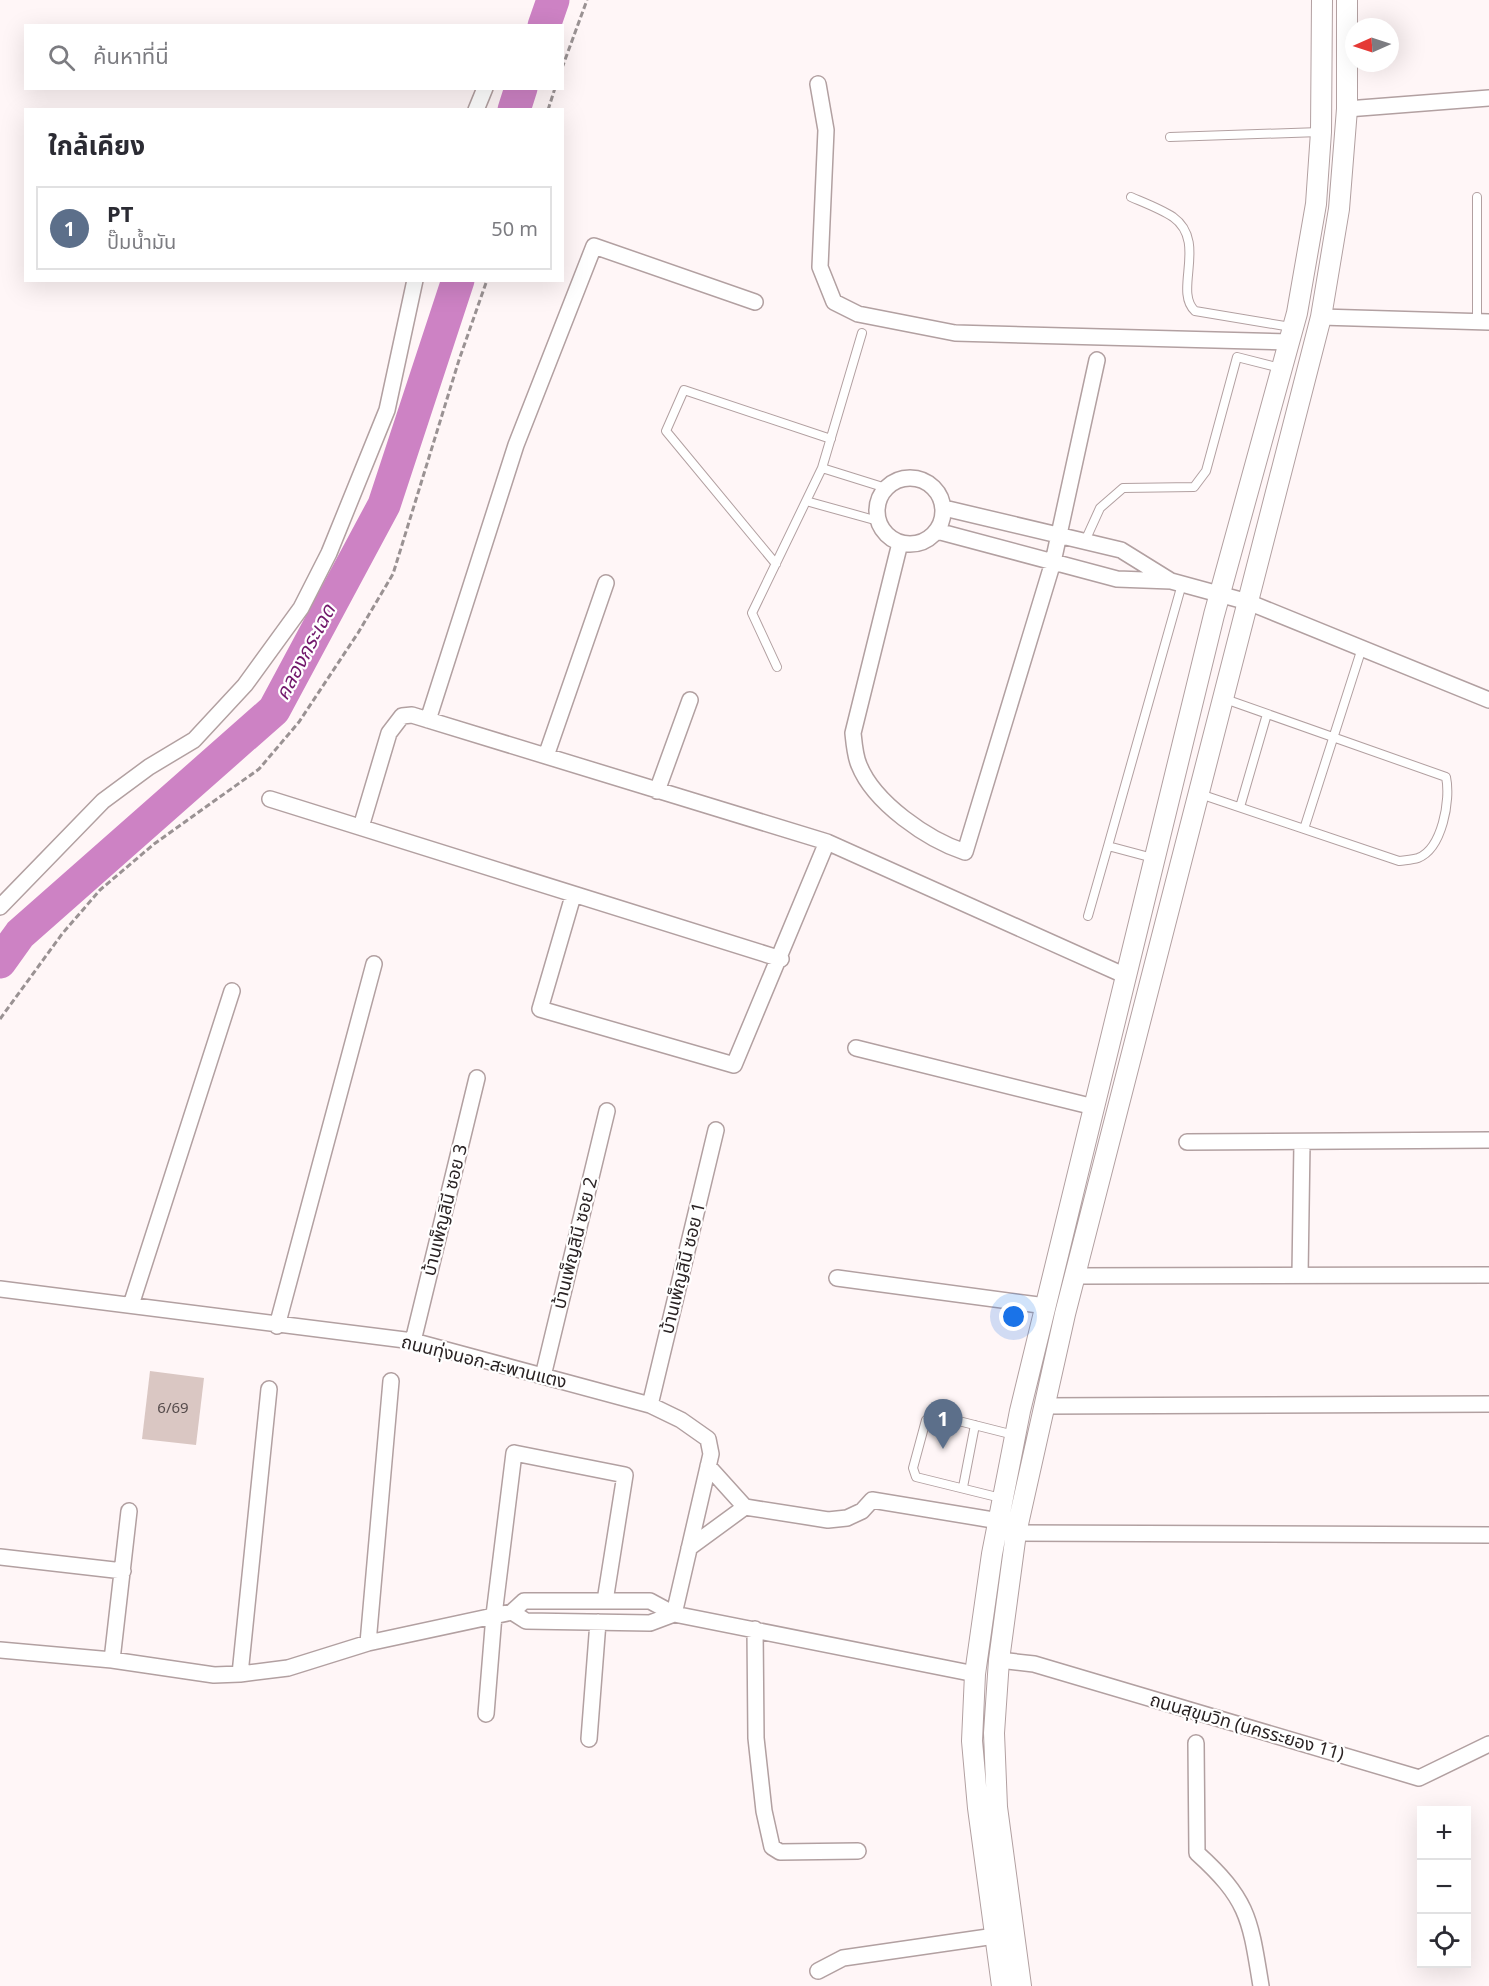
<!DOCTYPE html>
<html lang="th">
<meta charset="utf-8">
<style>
body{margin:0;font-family:"Noto Sans","Noto Sans Thai",sans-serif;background:#f2f2f3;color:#2b2b33}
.controls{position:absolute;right:18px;bottom:18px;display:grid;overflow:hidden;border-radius:0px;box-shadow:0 6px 24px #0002}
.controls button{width:54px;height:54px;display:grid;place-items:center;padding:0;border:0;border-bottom:2px solid #e1e1e2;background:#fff;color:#2b2b33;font:30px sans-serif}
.compass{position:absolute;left:1345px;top:18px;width:54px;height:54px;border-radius:50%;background:#fff;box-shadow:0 6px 24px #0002;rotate:267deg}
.you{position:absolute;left:1014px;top:1317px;width:21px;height:21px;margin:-15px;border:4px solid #fff;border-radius:50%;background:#1a73e8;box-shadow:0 0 0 9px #1a73e833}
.badge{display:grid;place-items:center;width:39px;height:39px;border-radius:50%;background:#db2777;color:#fff;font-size:20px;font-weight:700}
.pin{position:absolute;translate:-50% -50px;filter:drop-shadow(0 2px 3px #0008)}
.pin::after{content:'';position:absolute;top:32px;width:21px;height:18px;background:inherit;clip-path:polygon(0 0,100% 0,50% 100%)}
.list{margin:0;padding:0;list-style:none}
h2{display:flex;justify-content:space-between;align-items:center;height:78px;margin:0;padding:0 24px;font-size:26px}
h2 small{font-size:20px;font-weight:400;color:#7c7c81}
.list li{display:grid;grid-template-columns:39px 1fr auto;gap:18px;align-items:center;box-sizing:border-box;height:84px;margin:0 12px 12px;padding:0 12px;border:2px solid #e1e1e2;border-radius:0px}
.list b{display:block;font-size:22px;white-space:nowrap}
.list p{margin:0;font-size:20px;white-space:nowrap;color:#7c7c81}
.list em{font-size:20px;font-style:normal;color:#7c7c81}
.icon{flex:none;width:33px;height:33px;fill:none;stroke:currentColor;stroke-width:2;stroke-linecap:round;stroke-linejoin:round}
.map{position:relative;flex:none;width:1489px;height:1986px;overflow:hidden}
.search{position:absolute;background:#fff;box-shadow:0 6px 24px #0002;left:24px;top:24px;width:540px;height:66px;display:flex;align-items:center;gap:15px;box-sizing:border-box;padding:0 21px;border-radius:0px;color:#7c7c81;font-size:22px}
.panel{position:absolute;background:#fff;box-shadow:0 6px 24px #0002;left:24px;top:108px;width:540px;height:174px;border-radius:0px}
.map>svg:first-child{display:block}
</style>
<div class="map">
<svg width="1489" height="1986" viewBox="0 0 1489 1986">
<rect width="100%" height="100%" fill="#fff6f7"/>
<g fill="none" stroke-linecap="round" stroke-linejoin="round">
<path stroke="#cd82c4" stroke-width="33" d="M544 26 553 0
M514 110 521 88
M0 962 20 934 274 710 384 505 458 280"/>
</g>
<path fill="#dac7c3" d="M150 1371 204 1378 196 1445 142 1439Z"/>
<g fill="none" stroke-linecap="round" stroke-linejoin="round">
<defs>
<path id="service" d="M1170 137 1320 132
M1131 197C1145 203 1161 209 1173 217 1208 242 1173 291 1195 311L1291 327
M1477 323V197
M822 468 886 488
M806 501 878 521
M1085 541 1100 508 1123 488 1194 487 1206 471 1237 357 1280 368
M776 564 666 431 684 390 831 439
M777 667 752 613 822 468 862 333
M1200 794 1399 861C1405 860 1412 860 1418 858 1442 849 1451 800 1446 777L1225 699
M1240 807 1267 714
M1304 829 1362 648
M1108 846 1182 584
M1088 916 1108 846 1153 858
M963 1487 975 1425
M1001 1498 916 1477 913 1468 926 1420 935 1415 1014 1435"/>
<path id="minor" d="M818 84 826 130 820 267 834 302 858 314 955 333 1289 342
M1347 109 1489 98
M476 110 485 88
M1321 317 1489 322
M877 511a33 33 0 1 1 66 0a33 33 0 1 1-66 0Z
M944 508 1121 550 1171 581 1248 602 1489 700
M937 531 1117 579 1171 581
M900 543 853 733C854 743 855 756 859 765 874 803 928 840 965 852L1053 562 1097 360
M428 720 516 445 594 246 755 302
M546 756 606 583
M657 791 690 700
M270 799 781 959
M361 827 389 733 402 716 412 715 827 842 1126 976
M573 896 540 1009 734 1065 827 842
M0 907 103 801 149 767 194 740 245 685 301 608 329 553 387 410 415 280
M856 1048 1094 1107
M1187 1142 1489 1140
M1300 1275 1302 1143
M1076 1276 1489 1275
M837 1278 1046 1306
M0 1289 413 1341 650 1405 681 1420 708 1439 711 1454 674 1614
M131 1305 232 991
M277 1326 374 964
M413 1341 477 1078
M543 1376 607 1111
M650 1405 716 1130
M1044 1406 1489 1404
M708 1466 745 1507 828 1520 847 1518 862 1511 872 1500 999 1521
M1016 1533 1489 1535
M689 1548 745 1507
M0 1557 123 1571
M512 1612 526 1621 650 1623 674 1614
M755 1629 756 1738 764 1811 772 1847 780 1852 858 1851
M368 1643 391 1381
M0 1650 112 1660 214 1675 240 1674 288 1668 368 1643 512 1612 524 1601H650L674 1614 975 1674
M112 1660 129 1511
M999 1660 1034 1664 1419 1778 1489 1744
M240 1674 269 1389
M486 1714 494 1615 514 1453 625 1475 605 1601
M589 1739 598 1622
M1196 1743 1197 1853C1249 1900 1250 1919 1261 1986
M818 1971 843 1958 995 1936"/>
<path id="tertiary" d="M1002 1986 978 1808 972 1741 975 1674 992 1554 1020 1411 1214 615 1297 313 1316 204 1321 132 1322 0
M1021 1986 997 1807 994 1733 999 1660 1016 1533 1065 1314 1321 317 1339 209 1347 109V0"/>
</defs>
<use href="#service" stroke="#b2a0a1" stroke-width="10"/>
<use href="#minor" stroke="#b2a0a1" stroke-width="18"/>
<use href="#tertiary" stroke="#b2a0a1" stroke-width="22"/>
<path stroke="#9a9293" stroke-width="3" stroke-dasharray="6 3" stroke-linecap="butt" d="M562 68 587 0
M548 110 555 88
M0 1019 62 934 100 890 154 844 259 769 299 722 358 633 393 574 459 360 487 280"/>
<use href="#service" stroke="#fff" stroke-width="8"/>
<use href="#minor" stroke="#fff" stroke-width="15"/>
<use href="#tertiary" stroke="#fff" stroke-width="20"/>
</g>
<g text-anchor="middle" stroke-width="4.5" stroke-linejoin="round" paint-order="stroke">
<g font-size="15" fill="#564c4c">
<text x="173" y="1413">6/69</text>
</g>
<g font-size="18" fill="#2a2324" stroke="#fff">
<text transform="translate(445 1210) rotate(-76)" y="6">บ้านเพ็ญสินี ซอย 3</text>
<text transform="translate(575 1243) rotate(-76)" y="6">บ้านเพ็ญสินี ซอย 2</text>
<text transform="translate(683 1268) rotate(-76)" y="6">บ้านเพ็ญสินี ซอย 1</text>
<text transform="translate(484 1362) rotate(14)" y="6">ถนนทุ่งนอก-สะพานแตง</text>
<text transform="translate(1247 1727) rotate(16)" y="6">ถนนสุขุมวิท (นครระยอง 11)</text>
</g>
<g font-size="20" font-style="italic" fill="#72196c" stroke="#fff">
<text transform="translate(305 652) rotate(-62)" y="7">คลองกระเฉด</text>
</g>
</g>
</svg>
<div class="controls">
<button>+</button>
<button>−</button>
<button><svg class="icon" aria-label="locate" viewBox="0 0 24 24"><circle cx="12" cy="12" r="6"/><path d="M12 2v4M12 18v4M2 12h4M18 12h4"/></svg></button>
</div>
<svg class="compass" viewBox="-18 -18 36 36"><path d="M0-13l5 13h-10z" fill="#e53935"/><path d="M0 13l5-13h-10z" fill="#7c7c81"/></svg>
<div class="you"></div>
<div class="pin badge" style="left:943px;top:1449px;background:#5c6f8a">1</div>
<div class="search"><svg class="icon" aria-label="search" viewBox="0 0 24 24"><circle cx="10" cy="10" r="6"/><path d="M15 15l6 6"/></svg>ค้นหาที่นี่</div>
<section class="panel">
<h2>ใกล้เคียง<small></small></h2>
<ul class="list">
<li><span class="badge" style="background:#5c6f8a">1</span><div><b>PT</b><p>ปั๊มน้ำมัน</p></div><em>50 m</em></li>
</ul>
</section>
</div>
